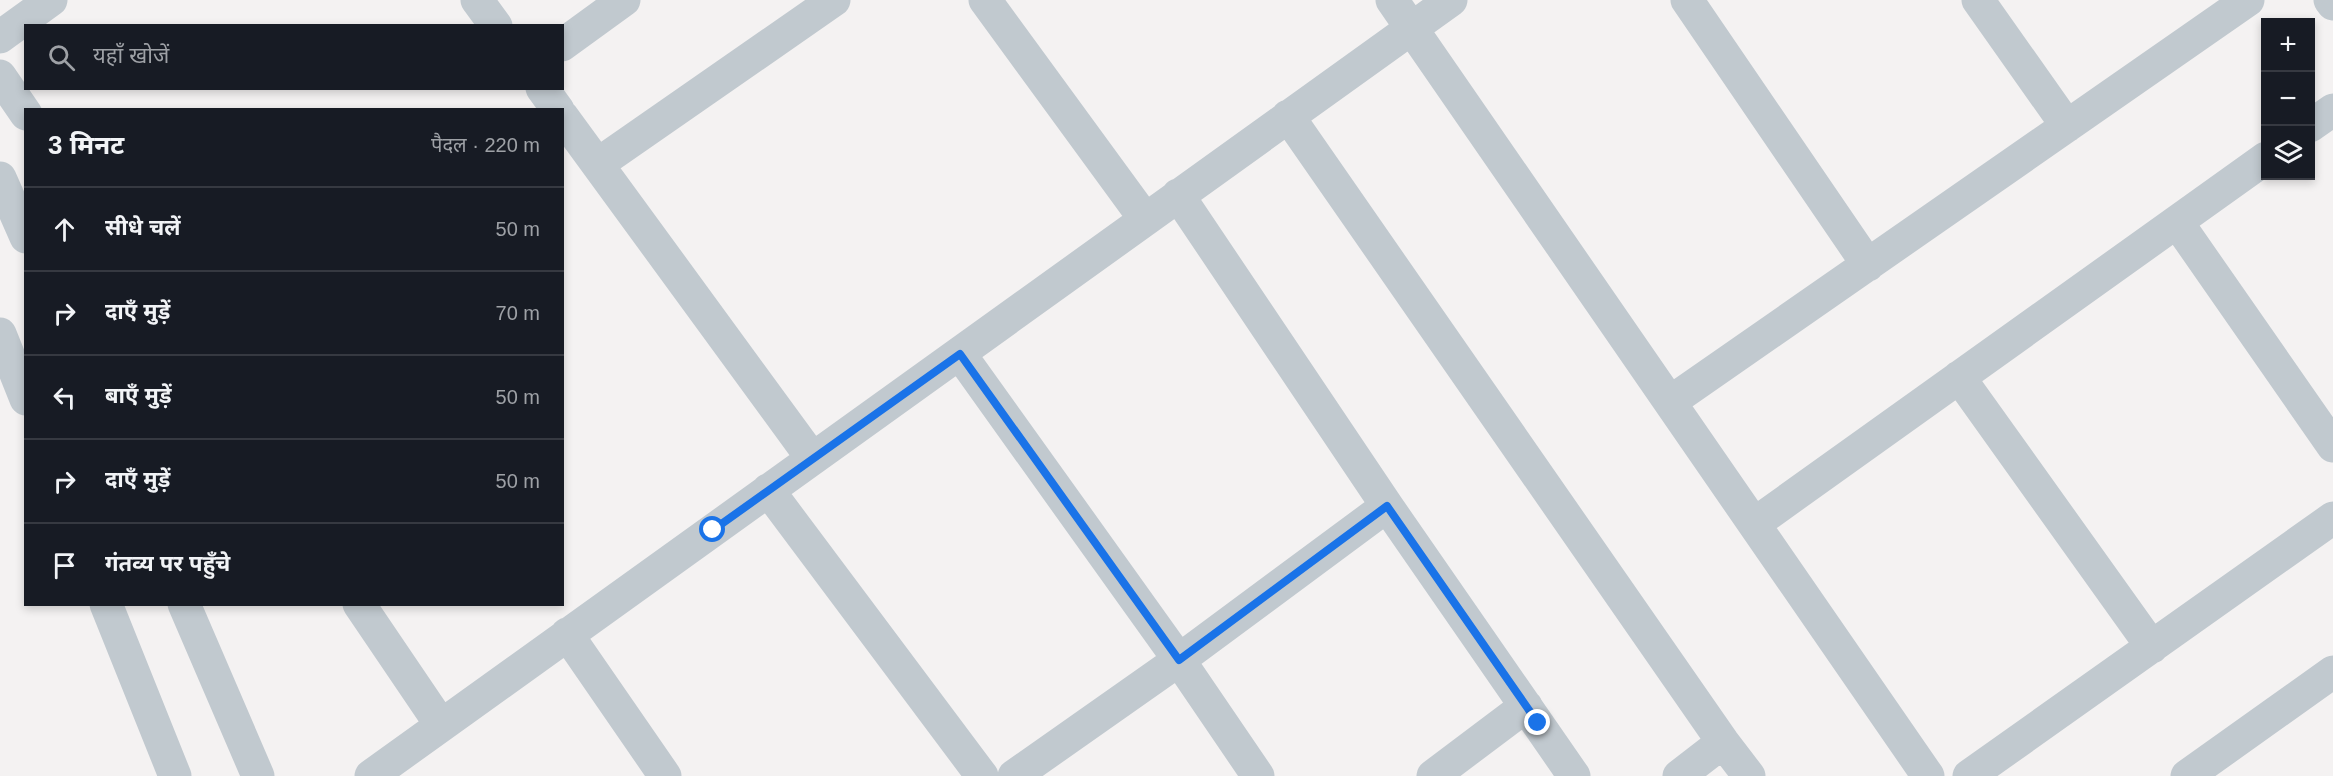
<!DOCTYPE html>
<html lang="hi">
<meta charset="utf-8">
<style>
body{margin:0;font-family:Arial,"Noto Sans Devanagari",sans-serif;background:#20242c;color:#f1f3f6}
.controls{position:absolute;right:18px;top:18px;display:grid;overflow:hidden;border-radius:0px;box-shadow:0 3px 9px #0003}
.controls button{width:54px;height:54px;display:grid;place-items:center;padding:0;border:0;border-bottom:2px solid #363941;background:#171b24;color:#f1f3f6;font:30px sans-serif}
.stop{position:absolute;width:18px;height:18px;margin:-14px;border:4px solid #1a73e8;border-radius:50%;background:#fff}
.stop.end{background:#1a73e8;border-color:#fff;box-shadow:0 2px 6px #0008}
.list{margin:0;padding:0;list-style:none}
h2{display:flex;justify-content:space-between;align-items:center;height:78px;margin:0;padding:0 24px;font-size:26px}
h2 small{font-size:20px;font-weight:400;color:#9ea1a6}
.list li{display:grid;grid-template-columns:39px 1fr auto;gap:18px;align-items:center;box-sizing:border-box;height:84px;padding:0 24px;border-top:2px solid #363941}
.list b{display:block;font-size:22px;white-space:nowrap}
.list em{font-size:20px;font-style:normal;color:#9ea1a6}
.icon{flex:none;width:33px;height:33px;fill:none;stroke:currentColor;stroke-width:2;stroke-linecap:round;stroke-linejoin:round}
.map{position:relative;flex:none;width:2333px;height:776px;overflow:hidden}
.search{position:absolute;background:#171b24;box-shadow:0 3px 9px #0003;left:24px;top:24px;width:540px;height:66px;display:flex;align-items:center;gap:15px;box-sizing:border-box;padding:0 21px;border-radius:0px;color:#9ea1a6;font-size:22px}
.panel{position:absolute;background:#171b24;box-shadow:0 3px 9px #0003;left:24px;top:108px;width:540px;height:498px;border-radius:0px}
.map>svg:first-child{display:block}
</style>
<div class="map">
<svg width="2333" height="776" viewBox="0 0 2333 776">
<rect width="100%" height="100%" fill="#f4f2f2"/>
<g fill="none" stroke-linecap="round" stroke-linejoin="round">
<path stroke="#c1c9cf" stroke-width="33" d="M477 0 496 26
M985 0 1145 219
M1392 0 1928 776
M1687 0 1868 265
M1978 0 2067 126
M2330 0 2333 4
M0 37 51 0
M562 45 624 0
M0 76 26 114
M542 88 558 110
M562 116 812 458
M1288 116 1723 742 1749 776
M2310 126 2333 110
M598 164 834 0
M0 178 26 237
M1178 195 1387 506 1574 776
M2177 222 2333 446
M0 334 26 399
M960 354 1179 660 1258 776
M1959 377 2152 647
M1670 402 2248 0
M768 490 982 776
M1754 524 2266 158
M106 604 175 776
M184 604 258 776
M359 604 441 725
M567 634 665 776
M371 776 1451 0
M1014 776 1179 660 1387 506
M1433 776 1526 706
M1679 776 1723 742
M1969 776 2333 518
M2187 776 2333 672"/>
</g>
<g fill="none" stroke-linecap="round" stroke-linejoin="round">
<path stroke="#1a73e8" stroke-width="8" d="M713 530 960 354 1179 660 1387 506 1538 723"/>
</g>
</svg>
<div class="controls">
<button>+</button>
<button>−</button>
<button><svg class="icon" aria-label="layers" viewBox="0 0 24 24"><path d="M12 4l9 5-9 5-9-5zM3 14l9 5 9-5"/></svg></button>
</div>
<div class="stop" style="left:713px;top:530px"></div>
<div class="stop end" style="left:1538px;top:723px"></div>
<div class="search"><svg class="icon" aria-label="search" viewBox="0 0 24 24"><circle cx="10" cy="10" r="6"/><path d="M15 15l6 6"/></svg>यहाँ खोजें</div>
<section class="panel">
<h2>3 मिनट<small>पैदल · 220 m</small></h2>
<ul class="list">
<li><svg class="icon" aria-label="ahead" viewBox="0 0 24 24"><path d="M12 20V5M6 11l6-6 6 6"/></svg><div><b>सीधे चलें</b></div><em>50 m</em></li>
<li><svg class="icon" aria-label="right" viewBox="0 0 24 24"><path d="M7 20v-9h11M14 6l5 5-5 5"/></svg><div><b>दाएँ मुड़ें</b></div><em>70 m</em></li>
<li><svg class="icon" aria-label="left" viewBox="0 0 24 24"><path d="M17 20v-9H6M10 6l-5 5 5 5"/></svg><div><b>बाएँ मुड़ें</b></div><em>50 m</em></li>
<li><svg class="icon" aria-label="right" viewBox="0 0 24 24"><path d="M7 20v-9h11M14 6l5 5-5 5"/></svg><div><b>दाएँ मुड़ें</b></div><em>50 m</em></li>
<li><svg class="icon" aria-label="arrive" viewBox="0 0 24 24"><path d="M6 21V4h12l-3 4 3 4H6"/></svg><div><b>गंतव्य पर पहुँचे</b></div></li>
</ul>
</section>
</div>
